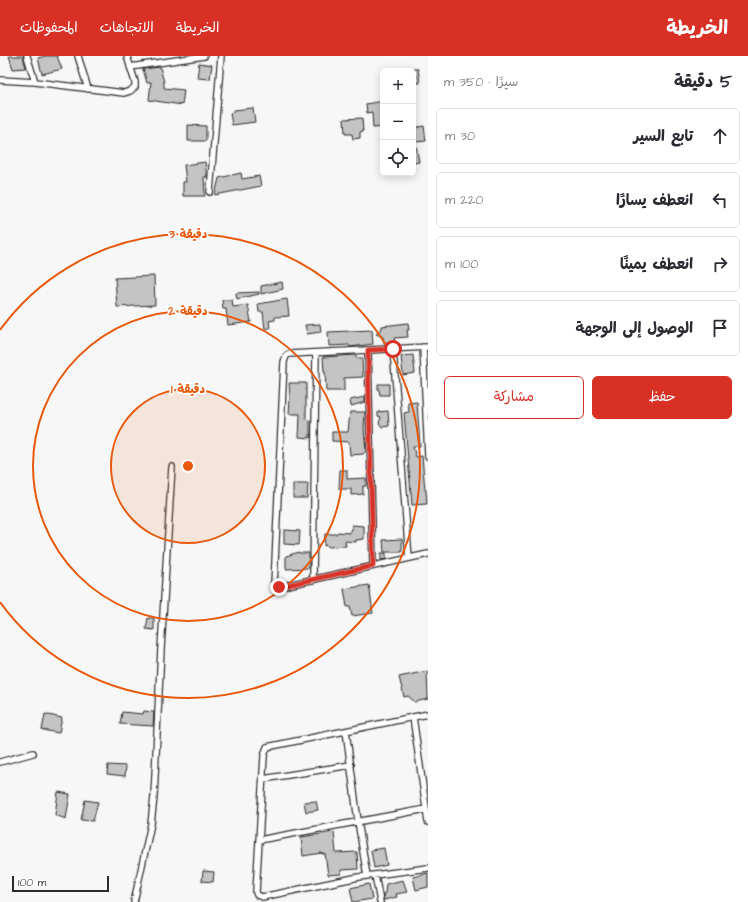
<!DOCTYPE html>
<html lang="ar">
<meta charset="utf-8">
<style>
body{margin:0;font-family:"Architects Daughter","Playpen Sans Arabic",sans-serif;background:#f7f7f7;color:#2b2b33;direction:rtl}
.controls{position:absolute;right:12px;top:12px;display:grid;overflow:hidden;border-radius:6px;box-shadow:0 2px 10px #0003}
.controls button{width:36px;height:36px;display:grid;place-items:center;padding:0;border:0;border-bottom:1px solid #e1e1e2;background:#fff;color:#2b2b33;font:20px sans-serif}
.scale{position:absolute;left:12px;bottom:10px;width:97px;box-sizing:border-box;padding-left:4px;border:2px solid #2b2b2b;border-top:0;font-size:11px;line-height:14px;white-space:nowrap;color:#2b2b2b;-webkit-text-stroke:3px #fff;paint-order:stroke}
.stop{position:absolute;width:12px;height:12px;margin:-9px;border:3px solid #d93025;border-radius:50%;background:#fff}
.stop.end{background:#d93025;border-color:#fff;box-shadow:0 1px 4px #0008}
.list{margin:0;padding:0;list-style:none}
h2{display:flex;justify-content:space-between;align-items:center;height:52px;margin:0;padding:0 16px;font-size:17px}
h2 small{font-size:13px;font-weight:400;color:#7c7c81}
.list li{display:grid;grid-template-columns:26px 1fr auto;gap:12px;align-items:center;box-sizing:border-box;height:56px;margin:0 8px 8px;padding:0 8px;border:1px solid #e1e1e2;border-radius:6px}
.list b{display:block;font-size:15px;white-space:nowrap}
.list em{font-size:13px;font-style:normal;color:#7c7c81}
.actions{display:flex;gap:8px;padding:12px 16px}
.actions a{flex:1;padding:9px 0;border:1px solid #d93025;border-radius:6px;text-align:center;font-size:14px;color:#d93025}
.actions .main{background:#d93025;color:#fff}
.icon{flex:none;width:22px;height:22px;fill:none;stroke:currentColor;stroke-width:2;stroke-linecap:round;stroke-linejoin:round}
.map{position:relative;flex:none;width:428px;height:846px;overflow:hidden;direction:ltr}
header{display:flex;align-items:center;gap:24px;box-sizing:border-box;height:56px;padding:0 20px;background:#d93025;color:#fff}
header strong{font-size:19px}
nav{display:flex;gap:22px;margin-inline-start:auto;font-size:14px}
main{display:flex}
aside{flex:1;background:#fff}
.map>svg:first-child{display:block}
</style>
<header>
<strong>الخريطة</strong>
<nav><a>الخريطة</a><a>الاتجاهات</a><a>المحفوظات</a></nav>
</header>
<main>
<aside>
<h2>5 دقيقة<small>سيرًا · 350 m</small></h2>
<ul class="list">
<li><svg class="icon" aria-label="ahead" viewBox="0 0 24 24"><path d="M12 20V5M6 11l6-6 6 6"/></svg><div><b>تابع السير</b></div><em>30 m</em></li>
<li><svg class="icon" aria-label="left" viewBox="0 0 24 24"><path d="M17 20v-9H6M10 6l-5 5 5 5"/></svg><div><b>انعطف يسارًا</b></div><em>220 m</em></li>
<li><svg class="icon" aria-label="right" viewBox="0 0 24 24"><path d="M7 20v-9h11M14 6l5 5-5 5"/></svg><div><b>انعطف يمينًا</b></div><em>100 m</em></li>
<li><svg class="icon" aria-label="arrive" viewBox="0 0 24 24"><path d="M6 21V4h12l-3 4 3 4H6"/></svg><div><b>الوصول إلى الوجهة</b></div></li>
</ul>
<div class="actions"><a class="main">حفظ</a><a>مشاركة</a></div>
</aside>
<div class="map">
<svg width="428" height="846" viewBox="0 0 428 846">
<rect width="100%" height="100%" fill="#f7f7f7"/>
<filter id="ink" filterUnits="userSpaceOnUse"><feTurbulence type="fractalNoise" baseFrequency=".025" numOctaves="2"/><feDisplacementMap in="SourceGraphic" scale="8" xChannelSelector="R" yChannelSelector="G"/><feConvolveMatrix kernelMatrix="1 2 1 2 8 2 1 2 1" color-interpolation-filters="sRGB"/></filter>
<g filter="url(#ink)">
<path fill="#c4c4c4" stroke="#2b2b2b" d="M9 0H23L26 12 13 13Z
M45 0H57L62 13 42 18 38 2Z
M199 7 212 9 210 23 197 22Z
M160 11 164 26V32L184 34 182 49 149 44 151 26 147 27 143 13Z
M413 13H418L420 27H413Z
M383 45V67H381V71L373 72 372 56 367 57 366 48Z
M253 52 255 66 232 69 230 57 234 56V54Z
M362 62 363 75 360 76V82L353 83 352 78H345L344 63Z
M188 69 206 70V85H188Z
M424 70 426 85 414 86 413 72Z
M416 89 419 106 413 107V90Z
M205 106 207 121H204L205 140H183V126H186L184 109Z
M241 117 242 123 259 120 261 130 215 139 219 122Z
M154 220 155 249 117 251 115 222Z
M282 226 283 233 261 238V230Z
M259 236V238L237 243 236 237Z
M287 243 289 260 275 261V264L269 265 270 272 265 273 263 256H259L258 248Z
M222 244H232L233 251 248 249 251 266 228 269 226 253H223Z
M408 267 409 274H407L408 281 394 282 395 285 384 287 383 281 376 278 382 272V270Z
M320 268 321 276 307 278 305 269Z
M372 274 373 288 350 291 349 289 329 290 328 276Z
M356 299V302H362L363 321 344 322V335H326L325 316H324L323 301Z
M413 299 415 317 403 319 401 300Z
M289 327H306V363L310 364V382L299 381 300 358H289L290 341Z
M378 328H389V339H380L379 334H378Z
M365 341V346L351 350 350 344Z
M417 346 420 390 413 391 416 401 422 400 425 434H426L427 448 412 449 404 357 409 356 408 347Z
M388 355 389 370 382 371 379 367 381 361 378 360V356Z
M350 356H365L364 372 366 395 363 398 350 399 349 386 332 385V376H348Z
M340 414H347V423L366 422V430H363V438L351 439V433H339Z
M293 428H308L307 442H293Z
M352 469 364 470V483L356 484V486L345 485 346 490 328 491 327 489 324 490 325 478H336L338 476 350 477V474H352Z
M284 474 300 475 299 489 284 488Z
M402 483V496H384L383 484Z
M299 496V497H309V512L286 513V500Z
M381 497H386V503L381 504Z
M369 529 373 557 352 560 350 551H347L344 533Z
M148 562H154V574L146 573Z
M427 615 428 643 415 646 408 640 404 641 399 621Z
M144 655 154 656 153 670 120 668 122 656 143 658Z
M45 658 62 662 59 677 42 674Z
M108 709 126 710 125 720 107 718Z
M58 736 70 738 66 763 55 759Z
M85 744 98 746 93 765 81 764Z
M316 745 318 754 306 756 304 746Z
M334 776 336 797 357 796 358 813 341 814V818L328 819 325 798H322V797L303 800 301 781Z
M384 792 387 809 374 812 371 794Z
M203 815 214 816 213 826 202 825Z
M428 817V831L416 834 413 821Z
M403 824 407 836 396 838 397 841 384 844 383 838 385 837 386 828Z
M369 828 372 843 353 846 350 832Z"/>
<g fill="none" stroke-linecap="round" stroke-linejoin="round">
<defs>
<path id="minor" d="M27 0 35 26
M78 0 88 33
M130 11 204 0
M0 24 35 26 124 37 130 35 135 31V26L127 0
M210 136 221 0
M423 291 428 400
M428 291 289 298 286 300 284 306 274 529 279 531 428 498
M393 293 409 502
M368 294 373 510
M313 524 316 297
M428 658 267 691 264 700 256 836 257 839 262 841 359 821 428 812
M413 661 428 766
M346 675 358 765 367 820
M0 706 33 697
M263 723 351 709
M259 784 426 753
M375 819 380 846
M134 846 151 768 154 741 161 593 172 411"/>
</defs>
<use href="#minor" stroke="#2b2b2b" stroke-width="8"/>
<use href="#minor" stroke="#fff" stroke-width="5.5"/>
</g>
</g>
<g fill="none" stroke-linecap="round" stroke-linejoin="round" filter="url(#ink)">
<path stroke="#d93025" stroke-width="5" d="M279 531 373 510 368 294 393 293"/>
</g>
<circle cx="188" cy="410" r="77" fill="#e8590c" fill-opacity=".12"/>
<g fill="none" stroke="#e8590c" stroke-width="2">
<circle cx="188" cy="410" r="77"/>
<circle cx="188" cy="410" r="155"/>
<path d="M0 274A232 232 0 1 1 0 546"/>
</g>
<circle cx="188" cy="410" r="6" fill="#e8590c" stroke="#fff" stroke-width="2"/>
<g font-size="12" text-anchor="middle" font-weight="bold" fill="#e8590c" stroke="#fff" stroke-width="3.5" stroke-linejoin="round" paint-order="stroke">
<text x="188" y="182">3 دقيقة</text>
<text x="188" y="259">2 دقيقة</text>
<text x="188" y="337">1 دقيقة</text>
</g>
</svg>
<div class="controls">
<button>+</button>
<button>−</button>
<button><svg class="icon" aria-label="locate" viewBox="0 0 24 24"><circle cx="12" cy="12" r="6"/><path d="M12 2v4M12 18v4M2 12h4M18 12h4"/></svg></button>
</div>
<div class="scale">100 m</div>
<div class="stop" style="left:393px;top:293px"></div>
<div class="stop end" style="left:279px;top:531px"></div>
</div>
</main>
